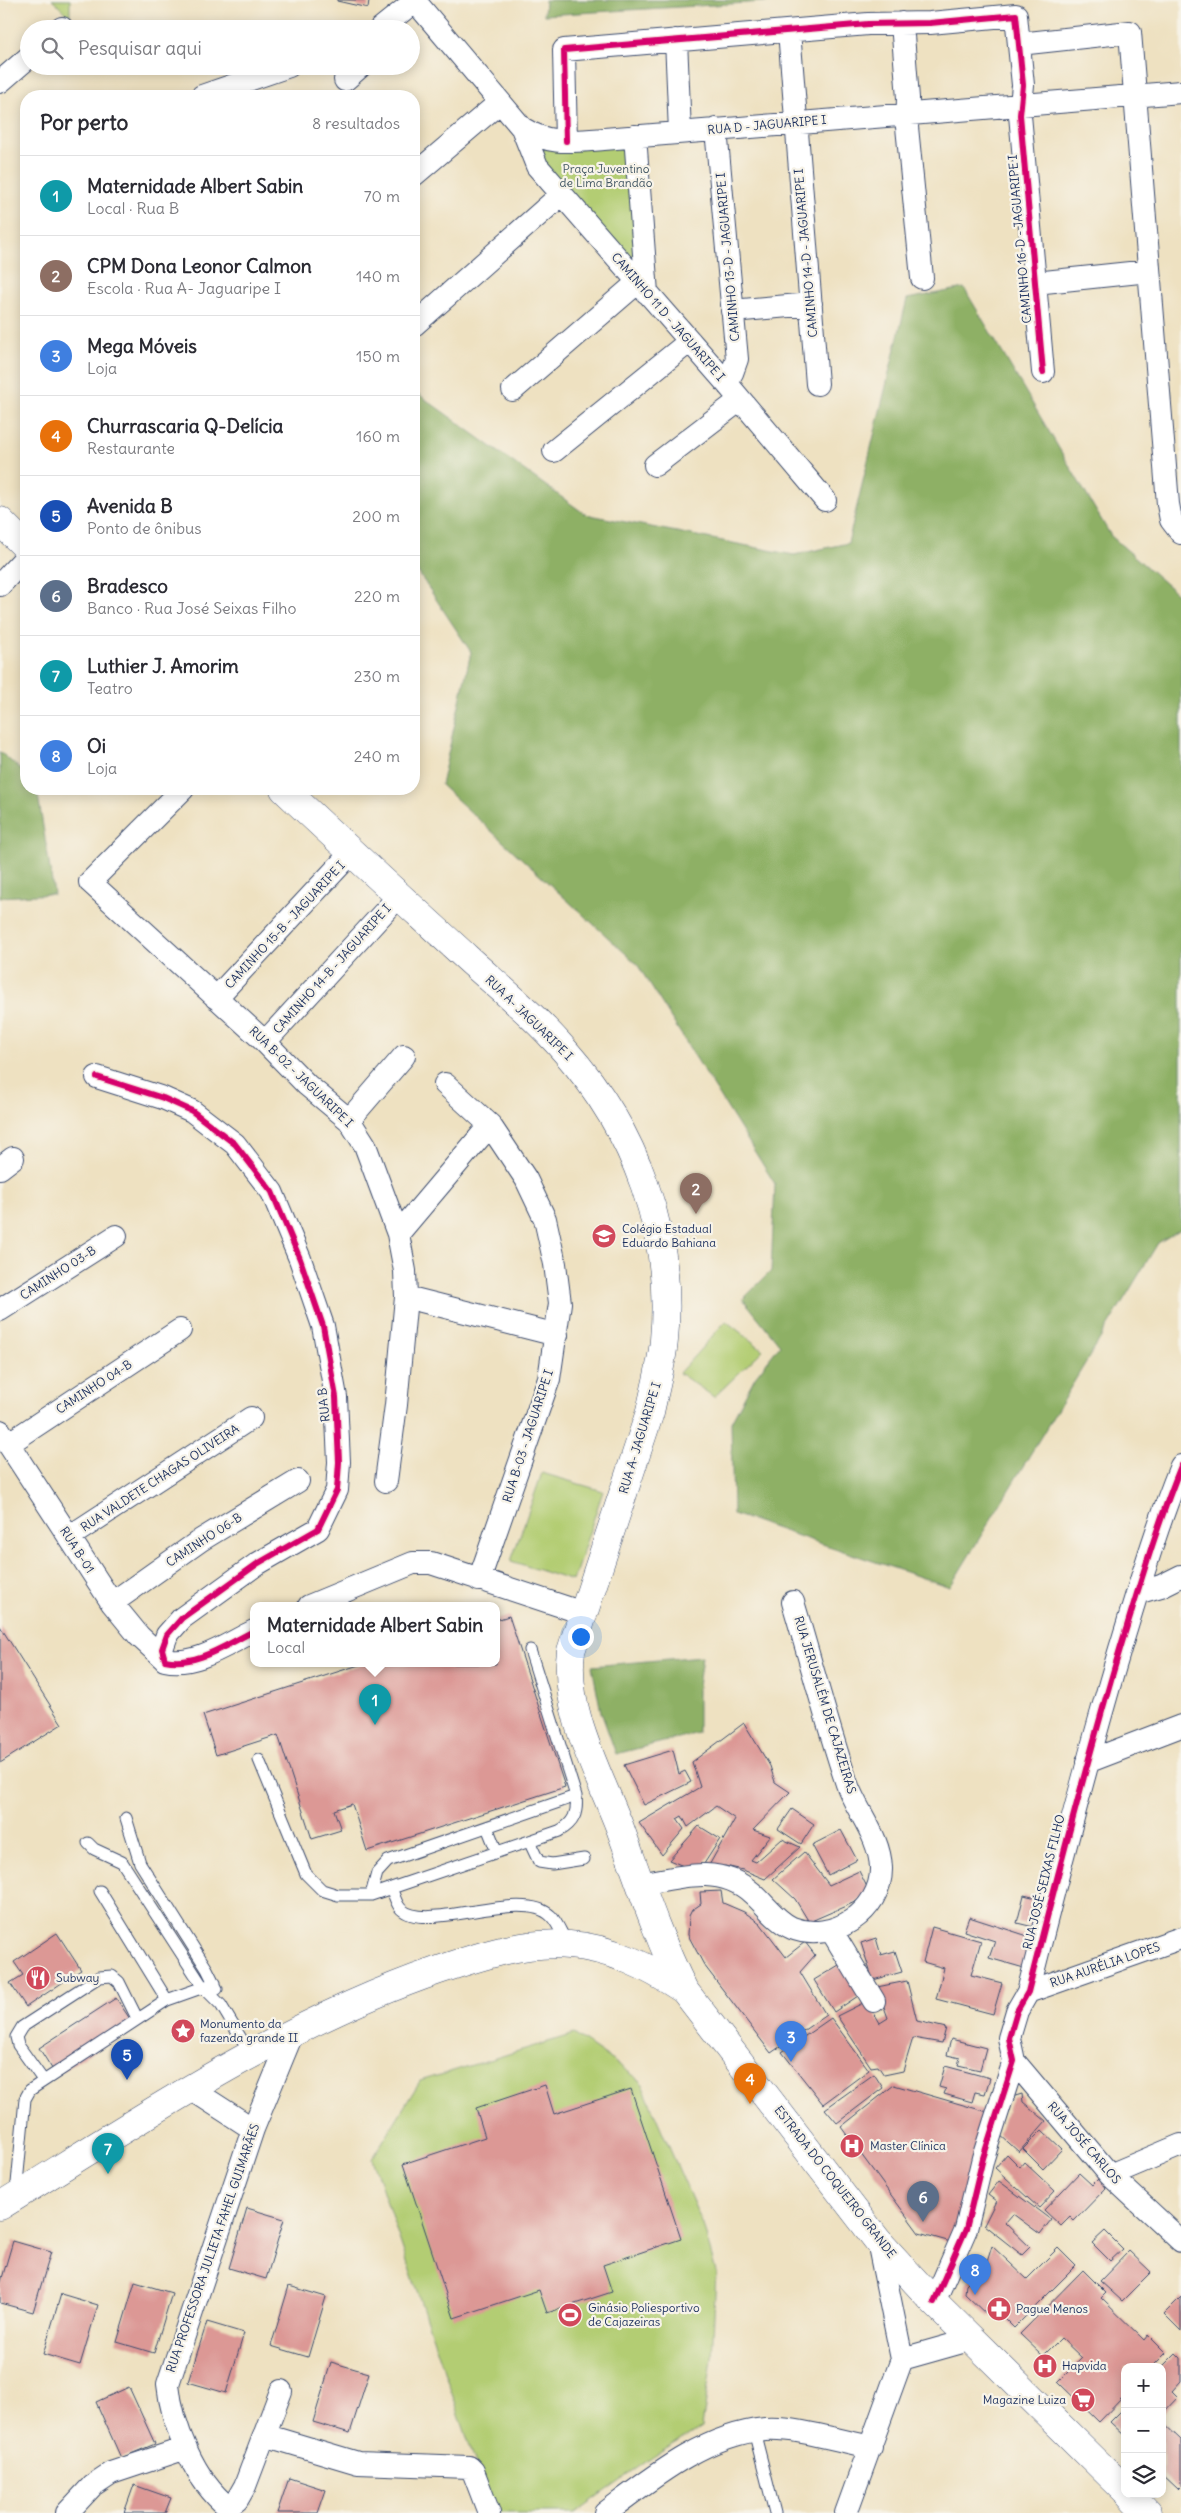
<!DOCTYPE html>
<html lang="pt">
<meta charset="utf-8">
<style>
body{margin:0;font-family:Delius,sans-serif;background:#f7f7f7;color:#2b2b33}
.controls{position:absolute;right:15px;bottom:15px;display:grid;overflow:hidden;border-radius:10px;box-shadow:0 2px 12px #0003}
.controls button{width:45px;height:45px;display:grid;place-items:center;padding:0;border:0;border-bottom:1px solid #e1e1e2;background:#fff;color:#2b2b33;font:25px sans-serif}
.you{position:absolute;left:580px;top:1636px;width:18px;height:18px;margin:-12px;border:4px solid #fff;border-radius:50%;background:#1a73e8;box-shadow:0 0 0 8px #1a73e833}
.badge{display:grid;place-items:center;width:32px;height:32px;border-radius:50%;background:#d1495b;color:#fff;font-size:16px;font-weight:700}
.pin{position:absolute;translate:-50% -41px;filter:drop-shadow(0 1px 2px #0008)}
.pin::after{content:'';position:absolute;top:26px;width:18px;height:15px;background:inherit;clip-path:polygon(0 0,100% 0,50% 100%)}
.popup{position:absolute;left:250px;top:1602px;width:250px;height:65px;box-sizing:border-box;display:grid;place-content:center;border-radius:10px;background:#fff;filter:drop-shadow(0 1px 4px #0005);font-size:16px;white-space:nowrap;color:#7c7c81}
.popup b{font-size:19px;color:#2b2b33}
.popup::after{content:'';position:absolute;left:50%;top:100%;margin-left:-10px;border:10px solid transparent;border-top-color:#fff}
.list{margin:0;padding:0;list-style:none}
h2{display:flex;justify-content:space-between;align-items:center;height:65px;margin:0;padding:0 20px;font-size:21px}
h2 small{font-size:16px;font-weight:400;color:#7c7c81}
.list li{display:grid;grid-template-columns:32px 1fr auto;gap:15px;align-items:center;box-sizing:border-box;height:80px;padding:0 20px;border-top:1px solid #e1e1e2}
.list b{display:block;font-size:19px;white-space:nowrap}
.list p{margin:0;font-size:16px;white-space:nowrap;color:#7c7c81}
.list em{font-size:16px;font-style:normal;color:#7c7c81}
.icon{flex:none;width:28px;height:28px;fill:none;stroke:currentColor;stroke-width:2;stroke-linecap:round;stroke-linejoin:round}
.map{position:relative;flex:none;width:1181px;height:2513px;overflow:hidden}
.search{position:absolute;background:#fff;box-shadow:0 2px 12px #0003;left:20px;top:20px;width:400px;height:55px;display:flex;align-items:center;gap:12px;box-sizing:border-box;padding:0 18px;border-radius:28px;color:#7c7c81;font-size:19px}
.panel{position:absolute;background:#fff;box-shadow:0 2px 12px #0003;left:20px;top:90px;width:400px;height:705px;border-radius:20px}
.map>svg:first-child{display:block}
</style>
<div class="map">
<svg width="1181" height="2513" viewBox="0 0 1181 2513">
<rect width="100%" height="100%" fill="#f7f3e8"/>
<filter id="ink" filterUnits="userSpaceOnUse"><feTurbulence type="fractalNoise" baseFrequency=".02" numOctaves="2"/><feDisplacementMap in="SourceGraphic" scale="10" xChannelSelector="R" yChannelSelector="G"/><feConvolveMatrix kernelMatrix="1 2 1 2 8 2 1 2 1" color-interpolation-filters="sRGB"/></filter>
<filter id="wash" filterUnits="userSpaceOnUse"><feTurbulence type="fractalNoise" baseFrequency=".0096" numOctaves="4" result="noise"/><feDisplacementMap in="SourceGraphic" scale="20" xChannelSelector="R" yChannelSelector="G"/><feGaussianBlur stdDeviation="1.12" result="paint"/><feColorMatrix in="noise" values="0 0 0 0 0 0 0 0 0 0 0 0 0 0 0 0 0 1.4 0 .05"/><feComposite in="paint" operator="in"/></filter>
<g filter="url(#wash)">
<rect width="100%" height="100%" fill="#eee1c1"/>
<path fill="#b3cd73" stroke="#677e68" d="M52 0H70V17Z
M538 135 642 137 637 276 541 162Z
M726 1321 763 1350 714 1397 679 1373Z
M542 1473 603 1491 573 1581 511 1561Z
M574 2034 640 2080 703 2225 716 2272 712 2359 702 2427 653 2457 574 2513H495L492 2511 372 2159 420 2081Z"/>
<path fill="#8eb065" stroke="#547062" d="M545 0H798L544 15Z
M964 288 1111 536 1181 597V1229L1158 1243 950 1587 733 1514 731 1422 755 1377 780 1345 743 1299 771 1271 775 1184 637 964 441 785 471 652 414 566V391L585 514 794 555 848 543 907 299Z
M0 752 26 774V789H37L54 894 0 897Z
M702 1656 698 1687V1733L616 1754 601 1712 592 1666Z"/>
<g id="blocks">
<path fill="#dc9895" d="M337 0H369L368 8 337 1Z
M509 1616 565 1787 367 1851 352 1804 334 1810 341 1830 312 1839 278 1735 216 1755 203 1715 362 1664H496V1620Z
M0 1626 62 1724 0 1763Z
M744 1723 770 1766 775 1782 790 1792 753 1830 770 1836 751 1860 756 1862 782 1839 800 1847 765 1879 743 1870 725 1866 707 1869 735 1819 716 1806 688 1827 682 1816 677 1819 684 1829 662 1855 639 1823 700 1787 692 1762Z
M673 1750 679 1774 685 1771 691 1782 644 1805 624 1765Z
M792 1809 814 1824 801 1844 778 1829Z
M699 1826 720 1839 702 1867H686L669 1860Z
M841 1830 857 1860 828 1875 812 1845Z
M804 1852 829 1885 859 1871 871 1895 809 1922 795 1899 773 1879Z
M721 1891 723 1903 744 1912 760 1923 786 1957 805 1942 815 1955 800 1972 826 2015 771 2053 704 1965 688 1935 689 1916 692 1910 701 1904 700 1892Z
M1024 1895 1049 1901 1042 1929 1017 1923Z
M969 1917 1034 1938 1024 1968 989 1958 995 1941 964 1931Z
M932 1927 981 1941 971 1975 1002 1983 993 2014 936 1999 944 1968 923 1962Z
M57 1933 81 1970 26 2007 10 1983 23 1975 14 1962Z
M876 1938 881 1955 895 1951 902 1972 873 1980 861 1943Z
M844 1962 861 1994 834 2012 814 1980Z
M907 1981 917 2021 946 2028 942 2043 913 2038 903 2071 884 2075 878 2066 871 2067 837 2016 867 2001 880 2023 888 2018 877 1987Z
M116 1998 134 2025 56 2075 39 2048Z
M831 2018 869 2070 823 2104 782 2052Z
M951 2039 986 2048 980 2070 958 2065 960 2058 947 2055Z
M945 2066 990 2078 985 2094 975 2092 972 2102 944 2094 946 2089 939 2087Z
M874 2074 883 2088 837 2123 825 2109Z
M545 2085 554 2114 631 2089 681 2239 603 2265 612 2292 547 2313 539 2290 454 2318 403 2164 485 2137 476 2108Z
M894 2085 991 2113 951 2242 919 2233 841 2127Z
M1022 2094 1023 2102 1046 2121 1019 2152 999 2134 1012 2097Z
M1042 2130 1062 2149 1043 2169 1023 2149Z
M1007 2154 1020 2167 1024 2162 1055 2191 1039 2208 995 2168Z
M1079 2173 1092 2185 1100 2177 1108 2186 1074 2221 1070 2217 1061 2226 1044 2210Z
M999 2181 1051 2220 1040 2234 1013 2214 1005 2223 1030 2247 1022 2255 984 2225 996 2201 988 2195Z
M247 2208 284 2219 266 2279 229 2268Z
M1105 2231 1123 2249 1110 2261 1092 2243Z
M13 2241 51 2252 33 2312 0 2303V2285Z
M992 2246 1027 2279 1058 2248 1076 2266 1014 2328 996 2310 989 2317 965 2294 966 2284 987 2262Z
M1129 2251 1151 2272 1122 2301 1100 2281Z
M1083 2270 1106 2293 1101 2298 1144 2340 1148 2335 1166 2353 1152 2367H1125V2395L1099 2422 1058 2382 1082 2358 1061 2338 1043 2356 1020 2334Z
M135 2282 172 2293 154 2353 117 2342Z
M289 2286 326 2297 308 2357 271 2346Z
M61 2294 98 2305 80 2365 43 2354Z
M1181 2297V2331L1164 2314Z
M207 2322 244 2333 226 2393 188 2382Z
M1176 2353 1181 2358V2381L1172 2391 1178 2397 1162 2414V2367Z
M331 2362 369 2373 350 2433 313 2422Z
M129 2387 155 2444 121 2458 96 2402Z
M1125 2407V2436L1110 2422Z
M1162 2422 1181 2440V2486L1178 2489 1162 2474Z
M289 2478 326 2490 318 2513H277Z
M134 2485 171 2498 165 2513H124Z"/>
</g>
</g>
<g filter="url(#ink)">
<use href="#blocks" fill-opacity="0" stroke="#3b4a6d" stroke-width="1"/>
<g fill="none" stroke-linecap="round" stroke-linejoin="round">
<defs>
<path id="service" d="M259 1760 306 1874 322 1890 338 1895H371L559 1831C574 1823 578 1813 576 1796L530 1650
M126 1818 140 1863 207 1969 217 1989
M487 1827 497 1852
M529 1841 539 1862 552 1864 584 1859
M88 1843 94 1849 122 1862 203 1987 221 2005 251 2055
M391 1888C394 1894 396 1904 401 1909 427 1934 522 1887 551 1916 558 1923 562 1935 567 1943
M100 1891 167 2000
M371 1895 377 1873 388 1861 576 1796
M43 2080 18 2045 16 2037 22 2027 99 1977 112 1976 119 1982 137 2018
M16 2194 25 2099 30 2090 167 2000 215 1983
M754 2431 775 2513"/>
<path id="minor" d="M414 0 522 128C551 146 572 141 604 139L1181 92
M902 23 908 98 907 127 922 278
M61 29 62 28
M380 29 415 1
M789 31 817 384
M676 40 680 132
M1019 44 1130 32 1168 504 1171 520 1181 533
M345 80 361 66
M0 82 29 57
M202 96 289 66
M522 128 537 166 723 379 825 500
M716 129 737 359 732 373 723 379
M635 136 647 293
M566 141 564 50 868 24 930 23 1016 15 1023 85 1020 115 1043 372
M414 175 499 103
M1035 283 1149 271
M732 311 811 304
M414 325 562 194
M513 390 637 283
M554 451 690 341
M655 465 740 400
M0 585 26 557
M183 789 90 882 265 1042 307 1085 349 1120 365 1145 398 1234 405 1271 406 1297 396 1405 386 1481
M216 998 353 851
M265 1042 399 896
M97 1077 163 1098 192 1111 235 1144 272 1192 300 1259 323 1326 336 1397 339 1462 337 1490 318 1529 257 1564 182 1618 167 1635 162 1649 165 1660C196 1667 227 1644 254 1631
M445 1084 490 1125 526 1179 545 1219 555 1264 560 1303 549 1379 479 1580
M349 1120 404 1056
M0 1168 13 1158
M398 1234 490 1125
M406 1297 557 1335
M0 1310 116 1236
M0 1431 112 1603 139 1636 165 1660
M8 1444 180 1330
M69 1537 251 1418
M1137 1593 1161 1586 1181 1576
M112 1603 201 1540 298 1481
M309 1606 413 1563H431L583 1613
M1087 1762 1181 1726
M641 1884C679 1877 720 1864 752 1893 765 1904 776 1921 792 1928 832 1944 882 1911 881 1868 880 1837 857 1812 847 1784 827 1724 811 1662 793 1602
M831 1930 874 2001
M1028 1992 1181 1938
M1014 2061 1110 2175 1181 2241
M191 2089 253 2129
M1110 2175 1181 2145
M934 2302 966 2229 983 2158 1014 2061 1009 2038 1017 2011 1028 1992C1057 1877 1086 1763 1120 1649 1139 1587 1157 1525 1181 1466
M902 2359 973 2339
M264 2435 358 2463 469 2467 473 2471 489 2513
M228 2507 237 2500 245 2486 281 2391
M67 2513 93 2485 111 2473 186 2448
M229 2513 228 2507C194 2480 172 2425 168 2384L253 2129 293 2032
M605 2513C652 2478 704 2435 765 2429 797 2427 839 2441 871 2447
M846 2513 902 2359 878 2241"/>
<path id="secondary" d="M0 521 26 547
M284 789C344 846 406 902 467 958 500 988 536 1017 565 1051 635 1130 674 1233 664 1340 662 1364 655 1388 650 1412L571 1651C563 1711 599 1773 620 1828 640 1883 658 1938 684 1990L878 2241 934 2302 1125 2490
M0 2206C141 2119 281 2024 439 1970 480 1956 525 1941 569 1945 612 1948 649 1967 684 1990
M1129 2494 1147 2513"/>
</defs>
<use href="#service" stroke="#3b4a6d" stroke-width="13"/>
<use href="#minor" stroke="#3b4a6d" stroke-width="24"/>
<use href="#secondary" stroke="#3b4a6d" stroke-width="29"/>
<use href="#service" stroke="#fff" stroke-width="11"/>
<use href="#minor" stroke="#fff" stroke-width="22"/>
<use href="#secondary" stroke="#fff" stroke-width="28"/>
<defs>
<path id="cycleway" d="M566 141 564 50 868 24 930 23 1016 15 1023 85 1020 115 1043 372
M97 1077 163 1098 192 1111 235 1144 272 1192 300 1259 323 1326 336 1397 339 1462 337 1490 318 1529 257 1564 182 1618 167 1635 162 1649 165 1660C196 1667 227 1644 254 1631
M934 2302 966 2229 983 2158 1014 2061 1009 2038 1017 2011 1028 1992C1057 1877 1086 1763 1120 1649 1139 1587 1157 1525 1181 1466"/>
</defs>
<use href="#cycleway" stroke="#f7f3e8" stroke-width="9"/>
<use href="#cycleway" stroke="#d6006c" stroke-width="6"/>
</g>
</g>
<defs>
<symbol id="school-disc" viewBox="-11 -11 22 22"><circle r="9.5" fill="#d1495b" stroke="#f7f3e8"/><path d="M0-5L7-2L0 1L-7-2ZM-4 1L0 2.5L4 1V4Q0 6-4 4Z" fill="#fff"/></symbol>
<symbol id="restaurant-disc" viewBox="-11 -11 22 22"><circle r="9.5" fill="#d1495b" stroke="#f7f3e8"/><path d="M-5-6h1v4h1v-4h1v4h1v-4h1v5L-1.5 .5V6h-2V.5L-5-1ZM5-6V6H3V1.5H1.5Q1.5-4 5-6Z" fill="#fff"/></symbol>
<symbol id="sight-disc" viewBox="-11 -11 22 22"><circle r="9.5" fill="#d1495b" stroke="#f7f3e8"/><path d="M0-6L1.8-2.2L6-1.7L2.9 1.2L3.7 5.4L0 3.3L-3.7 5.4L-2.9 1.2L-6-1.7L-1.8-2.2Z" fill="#fff"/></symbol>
<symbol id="hospital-disc" viewBox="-11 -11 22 22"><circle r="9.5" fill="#d1495b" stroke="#f7f3e8"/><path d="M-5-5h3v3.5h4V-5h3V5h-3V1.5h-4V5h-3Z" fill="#fff"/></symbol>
<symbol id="pharmacy-disc" viewBox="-11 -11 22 22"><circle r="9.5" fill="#d1495b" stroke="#f7f3e8"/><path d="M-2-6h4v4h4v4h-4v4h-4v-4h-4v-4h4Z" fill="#fff"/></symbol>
<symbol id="stadium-disc" viewBox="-11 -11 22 22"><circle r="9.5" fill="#d1495b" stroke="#f7f3e8"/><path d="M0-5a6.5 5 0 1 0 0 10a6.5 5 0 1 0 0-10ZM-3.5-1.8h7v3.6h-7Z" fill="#fff"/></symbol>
<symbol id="supermarket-disc" viewBox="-11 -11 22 22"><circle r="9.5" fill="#d1495b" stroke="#f7f3e8"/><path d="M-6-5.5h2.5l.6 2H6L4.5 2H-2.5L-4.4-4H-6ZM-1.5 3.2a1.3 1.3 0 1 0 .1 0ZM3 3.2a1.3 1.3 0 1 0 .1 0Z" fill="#fff"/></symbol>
</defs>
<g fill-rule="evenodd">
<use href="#school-disc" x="590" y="1222" width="28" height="28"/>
<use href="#restaurant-disc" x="24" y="1964" width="28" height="28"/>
<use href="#sight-disc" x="169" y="2017" width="28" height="28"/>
<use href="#hospital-disc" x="838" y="2132" width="28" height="28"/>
<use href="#pharmacy-disc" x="985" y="2295" width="28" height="28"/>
<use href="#stadium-disc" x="556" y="2301" width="28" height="28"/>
<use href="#hospital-disc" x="1031" y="2352" width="28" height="28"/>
<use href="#supermarket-disc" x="1069" y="2386" width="28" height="28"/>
</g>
<g text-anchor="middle" stroke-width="4.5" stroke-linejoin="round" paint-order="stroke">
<g font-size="12" fill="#1b2f5e" stroke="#f7f3e8">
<text transform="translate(767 125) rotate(-5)" y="4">RUA D - JAGUARIPE I</text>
<text transform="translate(1020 239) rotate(-95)" y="4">CAMINHO 16-D - JAGUARIPE I</text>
<text transform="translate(806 253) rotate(-95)" y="4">CAMINHO 14-D - JAGUARIPE I</text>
<text transform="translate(728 257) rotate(-95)" y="4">CAMINHO 13-D - JAGUARIPE I</text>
<text transform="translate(668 317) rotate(49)" y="4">CAMINHO 11 D - JAGUARIPE I</text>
<text transform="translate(285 925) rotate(-47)" y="4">CAMINHO 15-B - JAGUARIPE I</text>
<text transform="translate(332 969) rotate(-48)" y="4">CAMINHO 14-B - JAGUARIPE I</text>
<text transform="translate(529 1018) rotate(44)" y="4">RUA A- JAGUARIPE I</text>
<text transform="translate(301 1077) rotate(44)" y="4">RUA B-02 - JAGUARIPE I</text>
<text transform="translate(58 1273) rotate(-33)" y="4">CAMINHO 03-B</text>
<text transform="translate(94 1387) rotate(-33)" y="4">CAMINHO 04-B</text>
<text transform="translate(324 1405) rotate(-96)" y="4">RUA B</text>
<text transform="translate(528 1436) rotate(-72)" y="4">RUA B-03 - JAGUARIPE I</text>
<text transform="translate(640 1438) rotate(-73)" y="4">RUA A- JAGUARIPE I</text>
<text transform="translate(160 1478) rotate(-33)" y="4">RUA VALDETE CHAGAS OLIVEIRA</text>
<text transform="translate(204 1540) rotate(-33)" y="4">CAMINHO 06-B</text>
<text transform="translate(77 1550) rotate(57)" y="4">RUA B-01</text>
<text transform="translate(825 1705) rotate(73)" y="4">RUA JERUSALÉM DE CAJAZEIRAS</text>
<text transform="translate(1044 1882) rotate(-76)" y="4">RUA JOSÉ SEIXAS FILHO</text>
<text transform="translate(1105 1965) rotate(-19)" y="4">RUA AURÉLIA LOPES</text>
<text transform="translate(1084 2143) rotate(49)" y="4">RUA JOSÉ CARLOS</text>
<text transform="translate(835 2182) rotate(52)" y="4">ESTRADA DO COQUEIRO GRANDE</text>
<text transform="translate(213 2248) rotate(-71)" y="4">RUA PROFESSORA JULIETA FAHEL GUIMARÃES</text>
</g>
<g font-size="12" fill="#415663" stroke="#f7f3e8">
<text x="606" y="173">Praça Juventino<tspan x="606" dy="14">de Lima Brandão</tspan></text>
</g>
<g font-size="12" fill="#1b2f5e" stroke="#f7f3e8" text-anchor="start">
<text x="622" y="1233">Colégio Estadual<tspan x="622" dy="14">Eduardo Bahiana</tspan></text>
<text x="56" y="1982">Subway</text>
<text x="200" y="2028">Monumento da<tspan x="200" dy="14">fazenda grande II</tspan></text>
<text x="870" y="2150">Master Clínica</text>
<text x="588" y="2312">Ginásio Poliesportivo<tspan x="588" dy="14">de Cajazeiras</tspan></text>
<text x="1016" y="2313">Pague Menos</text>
<text x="1062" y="2370">Hapvida</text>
<text x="1066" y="2404" text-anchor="end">Magazine Luiza</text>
</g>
</g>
</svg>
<div class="controls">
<button>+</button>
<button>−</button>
<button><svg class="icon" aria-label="layers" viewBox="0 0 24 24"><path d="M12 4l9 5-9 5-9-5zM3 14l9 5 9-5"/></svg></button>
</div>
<div class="you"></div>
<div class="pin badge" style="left:375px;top:1725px;background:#0f9aa8">1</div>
<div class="popup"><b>Maternidade Albert Sabin</b>Local</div>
<div class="pin badge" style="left:696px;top:1214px;background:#8d6e63">2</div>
<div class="pin badge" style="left:791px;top:2062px;background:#3f7fe0">3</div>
<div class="pin badge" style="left:750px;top:2104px;background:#e8710a">4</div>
<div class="pin badge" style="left:127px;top:2080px;background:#1a4fb4">5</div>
<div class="pin badge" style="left:923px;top:2222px;background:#5c6f8a">6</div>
<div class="pin badge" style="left:108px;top:2174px;background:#0f9aa8">7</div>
<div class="pin badge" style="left:975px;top:2295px;background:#3f7fe0">8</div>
<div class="search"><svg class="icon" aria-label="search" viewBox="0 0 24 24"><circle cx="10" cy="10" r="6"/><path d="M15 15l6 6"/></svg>Pesquisar aqui</div>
<section class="panel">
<h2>Por perto<small>8 resultados</small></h2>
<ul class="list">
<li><span class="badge" style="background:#0f9aa8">1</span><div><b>Maternidade Albert Sabin</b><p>Local · Rua B</p></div><em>70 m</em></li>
<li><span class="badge" style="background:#8d6e63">2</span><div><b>CPM Dona Leonor Calmon</b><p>Escola · Rua A- Jaguaripe I</p></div><em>140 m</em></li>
<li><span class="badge" style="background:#3f7fe0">3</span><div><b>Mega Móveis</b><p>Loja</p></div><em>150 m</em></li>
<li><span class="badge" style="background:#e8710a">4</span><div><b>Churrascaria Q-Delícia</b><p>Restaurante</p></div><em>160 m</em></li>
<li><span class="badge" style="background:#1a4fb4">5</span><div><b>Avenida B</b><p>Ponto de ônibus</p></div><em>200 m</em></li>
<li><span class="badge" style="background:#5c6f8a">6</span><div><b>Bradesco</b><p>Banco · Rua José Seixas Filho</p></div><em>220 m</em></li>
<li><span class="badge" style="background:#0f9aa8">7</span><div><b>Luthier J. Amorim</b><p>Teatro</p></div><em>230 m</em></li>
<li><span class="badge" style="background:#3f7fe0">8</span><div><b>Oi</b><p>Loja</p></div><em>240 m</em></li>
</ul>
</section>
</div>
